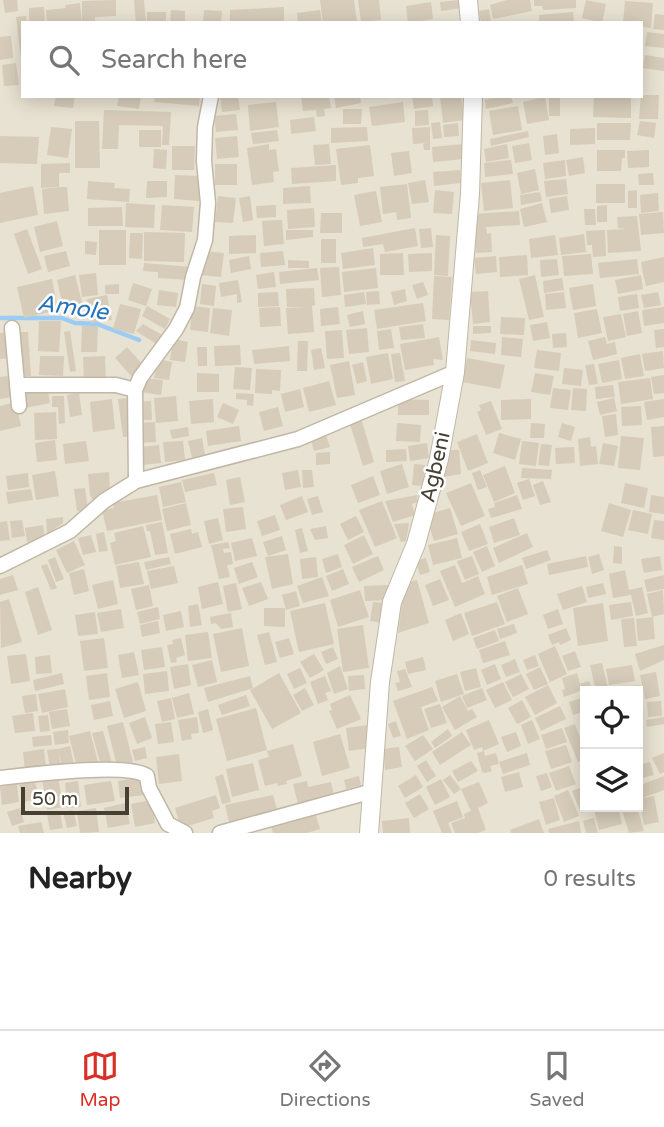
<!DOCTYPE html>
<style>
body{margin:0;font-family:"Varela Round",sans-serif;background:#f6f6f6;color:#222}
.controls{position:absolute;right:21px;bottom:21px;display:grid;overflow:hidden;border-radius:0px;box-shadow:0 4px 18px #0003}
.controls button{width:63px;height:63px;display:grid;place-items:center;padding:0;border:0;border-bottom:2px solid #e0e0e0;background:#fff;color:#222;font:35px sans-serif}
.scale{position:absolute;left:21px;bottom:18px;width:108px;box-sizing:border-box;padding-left:7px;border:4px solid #464034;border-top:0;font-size:19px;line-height:24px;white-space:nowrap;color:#464034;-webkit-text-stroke:5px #fff;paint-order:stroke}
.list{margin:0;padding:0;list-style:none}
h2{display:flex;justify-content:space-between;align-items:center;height:91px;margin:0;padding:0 28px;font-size:30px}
h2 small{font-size:23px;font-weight:400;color:#767676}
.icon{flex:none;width:38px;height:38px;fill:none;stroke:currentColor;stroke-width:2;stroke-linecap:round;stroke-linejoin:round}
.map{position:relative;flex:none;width:664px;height:833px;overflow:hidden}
.search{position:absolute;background:#fff;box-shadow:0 4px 18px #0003;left:21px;right:21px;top:21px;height:77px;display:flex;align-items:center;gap:18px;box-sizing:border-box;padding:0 24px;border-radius:0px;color:#767676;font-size:26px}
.sheet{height:196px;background:#fff}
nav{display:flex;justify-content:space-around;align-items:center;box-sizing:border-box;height:98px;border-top:2px solid #e0e0e0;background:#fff;font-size:19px;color:#767676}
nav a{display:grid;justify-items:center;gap:4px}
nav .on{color:#d93025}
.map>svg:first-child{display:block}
</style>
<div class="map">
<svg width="664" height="833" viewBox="0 0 664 833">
<rect width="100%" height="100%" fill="#f4f0e4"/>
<path fill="#e8e2d2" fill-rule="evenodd" d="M0 0H664V833H0ZM23 23H641V96H23ZM585 691H638V807H585Z"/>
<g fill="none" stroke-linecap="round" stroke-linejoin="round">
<path stroke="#9bccf6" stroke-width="4.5" d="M0 318H62L75 323 97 324 139 340"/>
</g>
<path fill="#d6ccb9" d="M3 0H17L18 11 5 13Z
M116 0V16L95 17V23H82V1Z
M134 0H144L146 23H136Z
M320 0H354L357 22 323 23Z
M358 0H379L381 20 361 22Z
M460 0 461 8 441 11 440 2Z
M507 0H530L532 11 493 19 490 5Z
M534 0H576V8L543 10 542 6H534Z
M586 0 606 4 602 23 582 18Z
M625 1 653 3 651 28 641 27V23H623Z
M431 2 433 19 408 23 406 6Z
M80 3 82 23H47L46 10 66 8 65 5Z
M44 7 45 23H29V8Z
M284 7V23H230V10Z
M489 9 491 23H481L479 11Z
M171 10 185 11V23H170Z
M204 10 222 11 221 23H203Z
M320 10 322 23H298L297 13Z
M147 12H166V23H147Z
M573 12 574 23H539V15Z
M655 14 664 15V30L653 29Z
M26 16 27 23H23L21 59 16 17Z
M647 32 664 34V48L645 46Z
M11 36 13 58 0 60V37Z
M645 55 664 58V71L643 68Z
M16 63 19 85 4 86 2 65Z
M641 95H659L658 119H639Z
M56 96H75L73 108 54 106Z
M119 96H141L139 109 117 106Z
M155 96H200L199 106 154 102Z
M220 96H238L240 110 222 112Z
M301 96H329L331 108 324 109 325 116 317 117 316 110 303 111Z
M334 96H360L361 103 336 108Z
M412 96H432L433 106 414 109Z
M440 96H461L464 120 443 123Z
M503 96H511L513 103 486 109 485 100Z
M549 96H560V116H549Z
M594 96H631V118L593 117Z
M545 97 549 120 527 124 523 102Z
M276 102 279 127 250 131 248 105Z
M403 102 405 122 372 126 369 107Z
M518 106 522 130 493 135 489 111Z
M343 109H362L361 124H343Z
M104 110 171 112 169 145H162L163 126 119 125 118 149H102Z
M428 110 429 125 415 126V111Z
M236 114 238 130 216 132 214 116Z
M314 117 316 131 291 134 290 120Z
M75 121H99L100 168H75Z
M640 121 656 123 654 138 637 135Z
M440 122 442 138 433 139 431 123Z
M458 123 459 136 444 137 443 125Z
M597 123H631L630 140H597Z
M51 127 72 129 68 158 47 155Z
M367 127 368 141 331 143V128Z
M430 127V150H424L423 144 426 143 413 144 412 128Z
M595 128V144L570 145V129Z
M139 130H161V147H139Z
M277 130 279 141 253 144 251 133Z
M528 131 529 137 491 146 490 139Z
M557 134 559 153 545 155 543 136Z
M0 136 39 137 37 164 0 163Z
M237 136 239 157 217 159 215 138Z
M529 143 532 160 515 163 512 146Z
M269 144V150L276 149 279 171 273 172 274 182 252 185 247 148Z
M329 144 331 164 315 165 313 145Z
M463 144 464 159 433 162 432 147Z
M507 144 509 158 486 162 484 149Z
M370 145 374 176 358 178V183L341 185 336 149Z
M172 146H195L194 170H172Z
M154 149 167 150 166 169 153 168Z
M597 150H625V158H622L621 171H597Z
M649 150V167L628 168 627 151Z
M409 151 412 173 394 176 391 153Z
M583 157 585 173 569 176 566 160Z
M511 160 513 174 485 177 484 163Z
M565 160 566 176 545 179 543 163Z
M70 163V173H59V187L41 188V164Z
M215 164H237V185H215Z
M336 165V181L292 184 291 168Z
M535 169 539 190 521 194 517 173Z
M460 170 461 183 434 186 433 172Z
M653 173 654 185H639L638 174Z
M175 175 200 176 199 201 174 199Z
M566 179 568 194 546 197 544 181Z
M425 180 429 202 412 204 408 183Z
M510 180 513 208 484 211 481 183Z
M88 181 115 183 114 188 130 189 129 202 87 199Z
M147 181H167V197L146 198Z
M407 184 411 218 397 220 396 212 383 214 380 187Z
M596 184H625V203H596Z
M33 186 38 215 0 223V193Z
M310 186 311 203 283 204V188Z
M62 187H67L69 211 44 214 42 189Z
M435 190 454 192 452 214 433 213Z
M637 190V208H628V191Z
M376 191 382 222 360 226 354 195Z
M540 192 542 201 521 205 520 195Z
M658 193 659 211 641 213 640 195Z
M218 196 236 198 233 223 215 222Z
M250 196 253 220 243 222 239 198Z
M567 196 569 210 551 213 549 199Z
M126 203 155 205 154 228 125 227Z
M542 203 547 222 524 227 520 209Z
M162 205 194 207 192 232 160 230Z
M276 205V217L257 218 256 206Z
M607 205V222H597V206Z
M122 207 123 226H88V208Z
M314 208 315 227 288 229 287 210Z
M584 209H595L596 225H585Z
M519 211 520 225 486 227 487 234 491 233 492 252 476 253 473 214Z
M663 212 664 233 641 235 639 214Z
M321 213H342V233H320Z
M637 216 641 251 608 253 607 230 626 229 618 228 617 217Z
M282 220 284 244 264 246 262 221Z
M57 221 63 246 40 252 34 227Z
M415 228 418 246 385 252 383 244 363 247 362 238Z
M431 228 433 247 421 248 419 229Z
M27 229 42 269 28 274 14 234Z
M99 230H126V265H99Z
M286 230H313V237L286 240Z
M605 230 606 256 593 257 592 245H587L586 231Z
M144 232 185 233 184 262 144 261Z
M130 233H143L142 259 129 258Z
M584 234 586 252 561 255 559 238Z
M256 235V253L229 254V236Z
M436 235 450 236 448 276 434 275Z
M555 235 558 255 531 258 529 239Z
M321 239H336V263H321Z
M85 241 97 242 96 255 85 254Z
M373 248 375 265 343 269 341 253Z
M66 251 70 266 48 272 44 256Z
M202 251 224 253 221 277 200 275Z
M283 251 285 265 261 267 260 253Z
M403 253 404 275H380V254Z
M432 253V271L409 272 408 254Z
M591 254 593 274 564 276 562 256Z
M527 255 528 275 500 277 499 257Z
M249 256 251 269 231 273 229 260Z
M496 256 497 272 476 274 474 258Z
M664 257V282L646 286 643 274 645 273 643 274 641 262Z
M557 259 559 275 541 277 540 260Z
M637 259 639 274 600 278 598 263Z
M288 260 309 261V268H288Z
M144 263 191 267 190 280 158 278V272L143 271Z
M339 267 341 295 322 297 320 268Z
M317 268 319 280 280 284 279 272Z
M376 268 378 288 344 292 342 272Z
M274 272 276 287 258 289 256 275Z
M96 273 98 295 82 297 79 275Z
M75 275 83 306 64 311 57 280Z
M535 275 544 317 529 320 519 279Z
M641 275 643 289 618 294 615 280Z
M434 276 452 277 449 320 432 319Z
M562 278 564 290 544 293 543 281Z
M52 279 58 310 24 318 17 287Z
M238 280 242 302 237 303V294L221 297 219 283Z
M423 282 428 295 417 299 412 285Z
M133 283 152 289 146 306 128 300Z
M119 284V294H105V285Z
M202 284 216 286 214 306 200 304Z
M593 284 596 306 573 310 569 288Z
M314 288 315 305 312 306 314 332 288 334 286 308 307 307H287L286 289Z
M405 289 407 301 394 305 391 292Z
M159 290 178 293 176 307 157 305Z
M379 291 380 304 367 305 366 292Z
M488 291 490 322 473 324 470 292Z
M278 292 279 306 258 307V293Z
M364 292 366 304 345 307 344 295Z
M564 292 566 308 546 310 545 294Z
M658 292 661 305 644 308 641 295Z
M637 294 639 308 620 311 618 297Z
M107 295 112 320 91 323 87 299Z
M423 303 426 321 377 329 374 310Z
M120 304 141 309 134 334 113 329Z
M147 306 170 319 165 329 142 316Z
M192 306 210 308 208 332 190 330Z
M280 307 281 326 260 327 259 308Z
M338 307 340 324 321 326 320 309Z
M664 307V323L644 326 642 310Z
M213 308 232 310 229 336 210 333Z
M597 309 602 333 578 338 574 313Z
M363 311 365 324 350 327 347 315Z
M638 311 642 333 627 336 623 314Z
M621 314 626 337 608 341 603 317Z
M501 317 525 318 524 335 500 334Z
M39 321H61L59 352 38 351Z
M547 322 550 338 533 341 530 325Z
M143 324 164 336 158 345 136 331Z
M423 324 425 338 401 340 399 327Z
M82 326H98L97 352H81Z
M473 326H491V333L473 334Z
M367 328 369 352 349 354 346 330Z
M391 329 394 348 379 350 377 331Z
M664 329V347L656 348 654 330Z
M342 330 344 358 327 359 325 331Z
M70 331 76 371 70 372 64 332Z
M13 332 15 357 0 359V333Z
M18 332H28L31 376H21Z
M566 333 567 347 553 348 552 334Z
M439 337 443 360 433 359 434 365 405 370 400 344Z
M502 337 523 339 521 357 501 355Z
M605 337 607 344 615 342 617 354 593 360 588 341Z
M173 339 188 342 185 362 170 360Z
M471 340 496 343 495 354 470 351Z
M298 341H308L307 371H297Z
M240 345 241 365 215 366 214 346Z
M289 346 290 361 254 364 252 350Z
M127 347 144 366 133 378 115 358Z
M197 347H207V366H198Z
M321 348 325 368 314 370 311 350Z
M537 350 561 353 559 371 534 368Z
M663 351 664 368 645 371 642 354Z
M388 353 393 379 371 384 366 357Z
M400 353 405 381 395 382 391 354Z
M640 354 644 376 625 379 621 358Z
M40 356H64L63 376 39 375Z
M105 356 106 383 84 384 83 357Z
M467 358 505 365 500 389 462 382Z
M158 359 172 362 169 380 154 378Z
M619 360 622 379 602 383 598 364Z
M349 361 355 395 337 398 330 365Z
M363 362 367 381 357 384 352 365Z
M594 364 598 384 589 385 585 365Z
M235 367 252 368 250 390 233 389Z
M564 368 583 370 581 386 562 384Z
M256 369 281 370 280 391 272 390V394L255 393Z
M197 373 219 374V392H197Z
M535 373 554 376 550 395 531 392Z
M664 375V393L654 394 651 377Z
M10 376 13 397 0 399V377Z
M142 378 163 380 161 395 140 392Z
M650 378 653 399 621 404 618 382Z
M329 381 336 405 309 412 303 388Z
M47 385 50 403 25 408 22 390Z
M613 385 615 397 596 399 595 387Z
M553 388 571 390 568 410 550 408Z
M573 388 587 389 586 411 571 410Z
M300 389 304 407 285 412 281 394Z
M79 393 82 415 70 417 67 395Z
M236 393 254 394 253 406 247 405V400L236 399Z
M52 396H64L65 423 59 424 58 407H52Z
M176 396 178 421 156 423 154 398Z
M129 398 134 436 123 437 118 399Z
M614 398 617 411 600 415 597 402Z
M112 399 115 429 93 432 90 402Z
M213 399 214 422 191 424 189 401Z
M398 399 429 400V415H398Z
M531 399V419L501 420V400Z
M664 399V417L647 420 644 402Z
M151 401 152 420H138L137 402Z
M491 401 502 429 486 435 477 412 481 410 479 405Z
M16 402 21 426 0 431V406Z
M223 403 239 410 233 424 217 417Z
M641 406 642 425 622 426 621 407Z
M278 407 283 426 264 431 259 412Z
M56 412 57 439 35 440 34 413Z
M616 414 618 435 605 437 602 416Z
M361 418 374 462 363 466 349 421Z
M155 422 156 442 138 443 137 423Z
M397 423 421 425 420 442 396 441Z
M531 423 545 424 544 438H530Z
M562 423 575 427 571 441 558 437Z
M239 426 241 441 208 446 206 431Z
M664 426V456L653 457 651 427Z
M188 427 189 436 172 439 170 430Z
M325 432 330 447 314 451 310 436Z
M499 433 521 439 515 460 493 453Z
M477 434 488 463 468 471 457 442Z
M621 436 644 438 640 470 618 468Z
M590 437 591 447 596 446 598 464 580 466 578 439Z
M202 438 205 455 192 458 188 441Z
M55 440 57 460 37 462 35 443Z
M86 441 89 461 65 464 63 444Z
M183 441 185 460 165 462 163 442Z
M522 441 539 443 536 466 519 464Z
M427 443 429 458 410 461 408 446Z
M603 443 618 446 614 466 599 464Z
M541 444 552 445 549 466 538 465Z
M159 445 161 463 142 465 140 447Z
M574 447 575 463 556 464 555 448Z
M406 449 407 461 386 462V450Z
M451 450H459L461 474 443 477Z
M330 452V464L316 465V453Z
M402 464 409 487 387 494 380 471Z
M414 464 425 465 423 486 412 485Z
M505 466 515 493 494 502 483 475Z
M522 468 552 470 551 479 521 478Z
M298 470 301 487 285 490 282 473Z
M302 470H312L314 487 303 488Z
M480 470 487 487 478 490 472 473Z
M55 471 59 496 36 500 32 475Z
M109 472 110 493 94 502 90 495 88 474Z
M28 473 29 487 8 490 6 476Z
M214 473 217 485 185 492 182 480Z
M373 476 380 495 358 503 351 485Z
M240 477 245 502 230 505 226 480Z
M529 479 535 496 523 500 517 483Z
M543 481 551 502 540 505 533 485Z
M181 482 186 502 163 507 159 487Z
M471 483 485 516 461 526 446 493Z
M625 483 648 488 644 508 621 503Z
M85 488 88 510 77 511 74 489Z
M31 489 33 500 8 504 6 492Z
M157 495 162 520 107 531 102 510 114 508 113 503Z
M417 495V502L412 504 415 515 393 522 385 501Z
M517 495 522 509 491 518 488 509 495 507 494 503Z
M651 495 664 497V514L649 512Z
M302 496 308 512 286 520 280 505Z
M318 496 323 512 312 515 307 499Z
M382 501 397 538 375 547 359 510Z
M186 503 191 525 167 531 162 509Z
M609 503 631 510 623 537 601 531Z
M243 507 246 529 226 532 223 509Z
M450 508 458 534 434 541 426 515Z
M633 510 652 514 648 534 628 530Z
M275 515 280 530 262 536 257 521Z
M356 516 364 532 348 540 340 524Z
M63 517V523L47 534 46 519Z
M218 518 223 540 209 544 204 521Z
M514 518 520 535 494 543 489 527Z
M22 520 25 536 12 538 10 521Z
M654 520 664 521V540L651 538Z
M7 521 10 540 0 541V522Z
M162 522 168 553 155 555 150 531H147L146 525Z
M409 523 406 541 401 542 394 524Z
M480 524 488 544 469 551 461 532Z
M43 525 45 540 27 542 25 528Z
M143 526 151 557 115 565 110 543 116 541 114 533Z
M326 526 328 538 315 540 310 529Z
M302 528 308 551 300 553 295 530Z
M191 529 192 534 198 532 202 547 175 554 170 534Z
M104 532 108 551 99 552 96 534Z
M527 533 533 547 499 563 493 548Z
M91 535 96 552 83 555 78 538Z
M364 535 373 554 353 564 344 545Z
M282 536 286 550 268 556 263 542Z
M252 538 257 556 235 561 231 543Z
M457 538 462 558 433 565 428 545Z
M74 541 85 565 67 573 56 550Z
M228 542 230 548 223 549 224 553 231 552 233 564 227 565 230 577 219 579 211 545Z
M487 546 495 566 482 572 473 552Z
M614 546 622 547V564L613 563Z
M547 550 551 560 526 569 522 558Z
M288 554 293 584 272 589 265 557Z
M338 554 342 567 326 573 322 559Z
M599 554 604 570 592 574 588 557Z
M378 556 384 570 359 582 352 567Z
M472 556 479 574 465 580 457 561Z
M586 556 588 567 549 575 547 564Z
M660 556 662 570 644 573 641 559Z
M55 557 64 579 56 582 48 560Z
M169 557 171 564 146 570 144 562Z
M316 557 318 577 302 579 300 559Z
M426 558 430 572 420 575 416 561Z
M139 562 144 584 120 588 116 566Z
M252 562 258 577 239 584 234 568Z
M47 564 57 588 51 590 41 566Z
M455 565 462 583 478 576 485 594 455 607 440 571Z
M522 565 528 584 492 595 487 577Z
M174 566 178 583 151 589 147 571Z
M84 569 89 591 74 595 69 573Z
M343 569 349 584 332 591 326 576Z
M625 570 629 590 642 587 648 613 636 616 631 595 613 598 609 574Z
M13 575 18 590 0 595V579Z
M664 575V589L647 592 644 580Z
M322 577 329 596 303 603 297 586Z
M440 579 449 600 433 606 425 585Z
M113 580 118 604 98 609 92 585Z
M417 580 429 623 398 633 405 583Z
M218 582 223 604 202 609 198 587Z
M261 582 268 599 249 606 242 588Z
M236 583 242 609 228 612 223 586Z
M603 583 606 594 588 598 586 587Z
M149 585 153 606 136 610 131 589Z
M388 585V600L365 601 364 586Z
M582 586 587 602 563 610 557 594Z
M38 587 52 630 38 635 25 592Z
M518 588 528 614 507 622 497 596Z
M360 590 369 617 338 627 330 600Z
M663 590 664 614 652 617 647 594Z
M296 591 300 606 286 610 282 595Z
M9 599 22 642 1 648 0 602Z
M373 602 386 603 383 623 370 621Z
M497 602 505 624 472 636 464 613Z
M631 602 633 616 611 620 609 605Z
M325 603 334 644 299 652 290 611Z
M603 603 608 641 578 646 573 608Z
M198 604 202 625 190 627 188 606Z
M158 607 160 619 140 624 137 612Z
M264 608H285V627L264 626Z
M121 609 124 628 101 632 97 613Z
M558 609 563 624 548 629 543 615Z
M181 611 184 627 166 631 163 615Z
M95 612 98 634 78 636 75 615Z
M231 613 233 627 221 629 216 623 211 624 210 617Z
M461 613 469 634 453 641 445 620Z
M653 617 655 639 638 641 636 619Z
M634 618 637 646 624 647 621 619Z
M158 621 160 633 142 637 140 625Z
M514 624 517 633 500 639 497 629Z
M363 625 369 668 343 672 337 629Z
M242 628 249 666 221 672 213 634Z
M566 628 571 640 560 645 559 642 552 645 548 635Z
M495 630 499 641 477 649 473 638Z
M208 632 212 658 188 661 185 635Z
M269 632 277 662 265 665 257 635Z
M104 638 108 668 84 671 80 641Z
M181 638 185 655 176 658 177 662 171 663 167 645 173 644 172 640Z
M289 638 294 654 280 658 275 642Z
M505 641 510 655 483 663 479 650Z
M664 645V660L640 671 635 654Z
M555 646 567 674 550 682 538 654Z
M162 647 165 667 144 670 141 650Z
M333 647 338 659 326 664 321 652Z
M575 651 581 667 568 671 562 656Z
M134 652 139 675 122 678 118 655Z
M26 654 30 681 11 684 7 656Z
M314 654 324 670 310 678 300 662Z
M50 655 52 673 36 674 35 657Z
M535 655 539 666 527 670 523 660Z
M423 657 426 670 408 674 405 662Z
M515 659 520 672 506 677 501 665Z
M212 660 217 682 198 687 192 665Z
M602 663 608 688 596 691 590 665Z
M188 664 191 685 174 689 170 667Z
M495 664 501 679 487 685 481 670Z
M632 665 635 681 609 685 606 669Z
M340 666 348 689 334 694 327 673Z
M540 667 548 684 534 690 526 674Z
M300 668 307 683 294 689 287 674Z
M476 668 481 687 465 691 460 672Z
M405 669 412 687 398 691 395 683 400 682 397 671Z
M167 671 169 691 145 694 143 674Z
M656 672 660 696 645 699 640 675Z
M62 673 64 684 35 691 33 680Z
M107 673 110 697 89 700 86 676Z
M279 673 301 713 272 729 250 690Z
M577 673 580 684 589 681 591 687 564 697 562 690 565 689 562 678Z
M457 674 464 694 441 702 435 681Z
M521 674 529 689 513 697 505 682Z
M364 675 365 689 349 691 348 676Z
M250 676 253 688 208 702 204 688Z
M325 676 331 691 325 693 328 700 318 704 310 682Z
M138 682 146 711 124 718 115 689Z
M503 682 512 700 495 708 486 690Z
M548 685 557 703 535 715 525 697Z
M640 685 643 702H638V691H618L617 688Z
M432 687 438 701 421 707 429 730 407 739 393 701Z
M305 688 314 705 302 711 293 695Z
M482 688 487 700 467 708 462 696Z
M65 689 68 707 42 713 38 694Z
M189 693 194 714 177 718 172 698Z
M36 694 38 711 25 713 22 696Z
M246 695 250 706 222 715 218 705Z
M350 695 361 719 337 729 329 711 332 710 330 704Z
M460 696 469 713 468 711 472 709 477 717 455 730 442 707Z
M585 697V711L573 715 569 702Z
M171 698 175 719 162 722 157 701Z
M522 700 531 717 517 724 508 708Z
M110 701 113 716 94 720 91 705Z
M661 701 662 716 648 717 647 702Z
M440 704 447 723 431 728 424 709Z
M560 706 566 719 541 731 535 718Z
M256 708 267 750 227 761 216 719Z
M67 709 70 726 52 729 49 712Z
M208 709 213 730 203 733 198 712Z
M33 713 35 731 15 733 12 716Z
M48 715 50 731 40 732 38 716Z
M145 717 152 738 137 744 129 723Z
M197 717 199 733 191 734 192 739 182 741 178 720Z
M664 717V724L647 727 646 720Z
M489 720 499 744 483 751 482 747 474 750 466 730Z
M532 720 540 739 528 744 521 725Z
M396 721 401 736 393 738 388 724Z
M123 722 133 762 117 766 107 726Z
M171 722 174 742 158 744 155 724Z
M575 724 585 752V758L578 762 564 728Z
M368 725 371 748 349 751 346 728Z
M562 728 567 742 546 749 541 735Z
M448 729 452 736 435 748 431 742Z
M68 730 69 743 55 745 53 732Z
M90 731 98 762 77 767 69 736Z
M103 731 113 767 102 770 92 733Z
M462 732 471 745 440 765 432 752Z
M516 732 521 746 507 752 501 737Z
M340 734 350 768 322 776 313 742Z
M51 735 52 745 33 747 32 737Z
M423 735 433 749 415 761 405 746Z
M293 744 302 776 286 781 287 784 278 786 277 783 265 786 258 760 269 757 267 751Z
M566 745 572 762 551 769 545 751Z
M70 746 75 769 63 772 58 749Z
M145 747 147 758 135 761 132 750Z
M399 747 402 767 385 770 383 749Z
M44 749 46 767 25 770 23 752Z
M58 749 61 767 50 769 47 750Z
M484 751 485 756 496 753 499 764 490 766 492 771 485 773 482 772 477 753Z
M527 753 530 765 503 774 499 762Z
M664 753V772L660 774 652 758Z
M179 754 182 781 159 784 156 757Z
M426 760 436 776 427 782 417 766Z
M471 761 478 771 458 782 452 771Z
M650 762 654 775 638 779V765Z
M253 763 259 790 232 797 226 769Z
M569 766 576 784 556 791 549 773Z
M519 772 523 787 505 792 501 777Z
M547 773 552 787 541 791 536 776Z
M223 774 231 802 222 804 215 777Z
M58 775 63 807 47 810 42 778Z
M416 775 423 787 405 798 398 786Z
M450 775 461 789 454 794 443 780Z
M359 776 361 785 346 789 344 780Z
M664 776V790L642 798 638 786Z
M142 777 144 795 120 798 118 781Z
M441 779 450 797 435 805 426 787Z
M34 780 40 797 25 802 19 785Z
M78 781 81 807 67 808 65 783Z
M111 781 115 801 87 805 84 785Z
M307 781 308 787 331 782 334 796 298 804 293 784Z
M479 782 488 803 478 808 486 830 478 833H455L451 823 465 818 464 814 471 811 461 789Z
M17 784 19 802 2 805 0 787Z
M585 786V807H595L581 813 572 791Z
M568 790 579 816 564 822 554 796Z
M420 794 429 809 414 818 405 803Z
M216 795 220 808 212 811 214 818 181 828 175 808Z
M273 795 278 813 230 826 225 805Z
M654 796 659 822 644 825 639 799Z
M554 798 560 820 546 825 539 802Z
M151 800 155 823 135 827 131 804Z
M457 801 463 817 448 823 452 833H442L433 811Z
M125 803 130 824 108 828 104 808Z
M608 807H618L622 824 599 830 594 810Z
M637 807 644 831 629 833 622 810Z
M20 808 24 822 12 826 7 812Z
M96 808 99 832 80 833 77 811Z
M73 810 77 826 67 828 63 812Z
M315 812 320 829 307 833H273L271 826Z
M60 813 63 828 50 830 47 815Z
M409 818 410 833H383L382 821Z
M594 818 598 833H586L583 821Z
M539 819 544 833H511L510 830Z
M579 821 581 833H549L548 829Z
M41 822 44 833H20L18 826Z"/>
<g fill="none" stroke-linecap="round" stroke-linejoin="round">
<defs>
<path id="minor" d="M12 328 19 406
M17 385H116L135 390
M136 481 135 390 140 378 176 329 187 308 193 277 205 240 208 203 204 161 205 127 211 96
M0 566 70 531 104 501 136 481 298 439 455 372
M0 778C27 775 128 762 147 776L149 788 168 824 185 833
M220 833 373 791"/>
<path id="tertiary" d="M468 0 470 23
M369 833 380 682 392 602 416 544 439 459 455 372 470 194 473 96"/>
</defs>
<use href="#minor" stroke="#c0b8a6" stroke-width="17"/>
<use href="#tertiary" stroke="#c0b8a6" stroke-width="20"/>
<use href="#minor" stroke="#fff" stroke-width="14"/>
<use href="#tertiary" stroke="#fff" stroke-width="18"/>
</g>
<g text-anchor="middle" stroke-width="5" stroke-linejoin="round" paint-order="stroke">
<g font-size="21" fill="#464034" stroke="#fff">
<text transform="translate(435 467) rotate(-77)" y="7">Agbeni</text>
</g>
<g font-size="23" font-style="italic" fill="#2573ba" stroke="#fff">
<text transform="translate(73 307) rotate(8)" y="8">Amole</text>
</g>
</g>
</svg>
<div class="controls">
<button><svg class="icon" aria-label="locate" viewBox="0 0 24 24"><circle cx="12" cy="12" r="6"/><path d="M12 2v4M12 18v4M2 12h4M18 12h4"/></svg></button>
<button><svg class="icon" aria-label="layers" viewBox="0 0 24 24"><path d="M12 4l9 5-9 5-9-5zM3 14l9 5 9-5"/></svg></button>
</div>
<div class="scale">50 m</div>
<div class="search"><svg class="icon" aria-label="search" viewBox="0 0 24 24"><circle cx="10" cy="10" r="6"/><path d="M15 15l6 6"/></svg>Search here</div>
</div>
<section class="sheet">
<h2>Nearby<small>0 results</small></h2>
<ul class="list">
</ul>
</section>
<nav>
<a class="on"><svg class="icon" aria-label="map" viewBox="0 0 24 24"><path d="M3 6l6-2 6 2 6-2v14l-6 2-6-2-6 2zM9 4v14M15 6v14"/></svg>Map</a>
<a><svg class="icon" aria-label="directions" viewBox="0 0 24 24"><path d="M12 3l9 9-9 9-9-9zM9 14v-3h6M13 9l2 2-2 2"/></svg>Directions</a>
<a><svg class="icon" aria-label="saved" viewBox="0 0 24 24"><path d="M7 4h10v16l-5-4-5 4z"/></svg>Saved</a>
</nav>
